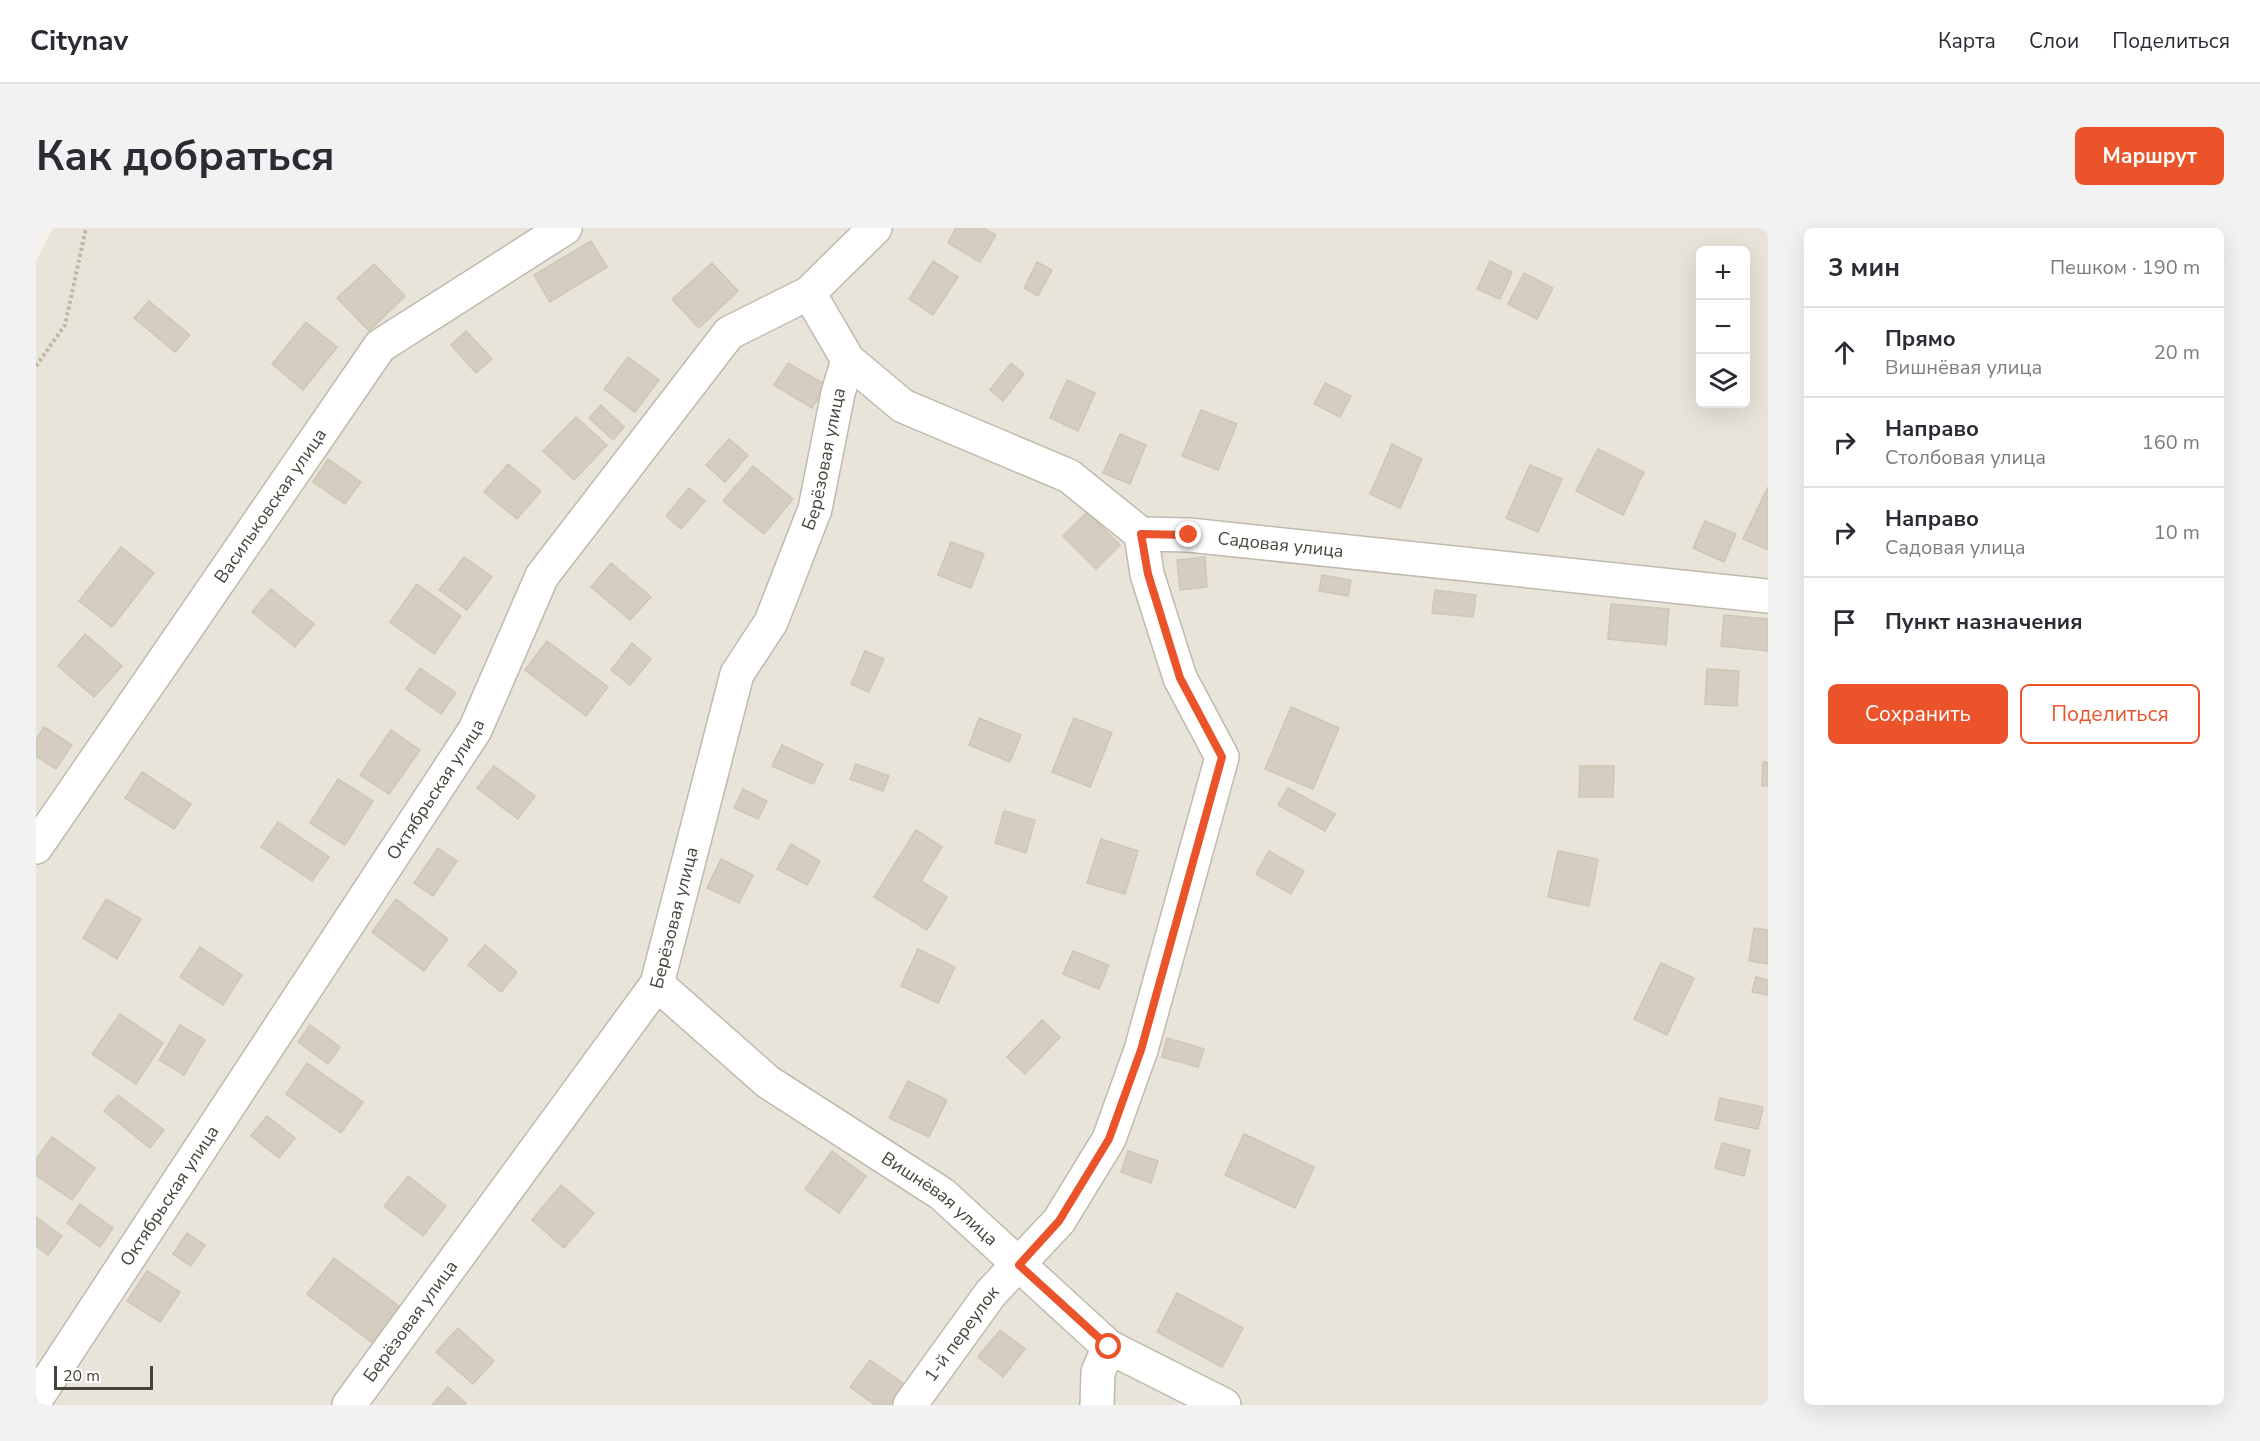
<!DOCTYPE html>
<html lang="ru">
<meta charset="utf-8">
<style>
body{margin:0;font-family:"Nunito Sans",sans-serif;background:#f2f2f3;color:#2b2b33}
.controls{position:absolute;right:18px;top:18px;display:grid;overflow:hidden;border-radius:9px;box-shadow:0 6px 24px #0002}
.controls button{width:54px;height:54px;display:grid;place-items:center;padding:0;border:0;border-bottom:2px solid #e1e1e2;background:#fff;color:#2b2b33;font:30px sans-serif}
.scale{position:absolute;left:18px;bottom:15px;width:99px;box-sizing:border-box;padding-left:6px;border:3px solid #484339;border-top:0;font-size:16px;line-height:21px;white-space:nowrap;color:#484339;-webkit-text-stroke:4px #fff;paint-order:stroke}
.stop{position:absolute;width:18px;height:18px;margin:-14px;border:4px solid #eb532a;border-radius:50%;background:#fff}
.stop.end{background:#eb532a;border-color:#fff;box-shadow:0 2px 6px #0008}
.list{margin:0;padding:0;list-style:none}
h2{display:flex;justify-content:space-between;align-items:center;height:78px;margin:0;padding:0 24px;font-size:26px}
h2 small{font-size:20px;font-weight:400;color:#7c7c81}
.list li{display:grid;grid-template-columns:39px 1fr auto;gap:18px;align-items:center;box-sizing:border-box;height:90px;padding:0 24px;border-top:2px solid #e1e1e2}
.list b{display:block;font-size:22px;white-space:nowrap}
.list p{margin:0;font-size:20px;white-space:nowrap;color:#7c7c81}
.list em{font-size:20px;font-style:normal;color:#7c7c81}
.actions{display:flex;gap:12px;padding:18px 24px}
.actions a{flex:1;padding:14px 0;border:2px solid #eb532a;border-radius:9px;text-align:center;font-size:21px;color:#eb532a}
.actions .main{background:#eb532a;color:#fff}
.icon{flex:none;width:33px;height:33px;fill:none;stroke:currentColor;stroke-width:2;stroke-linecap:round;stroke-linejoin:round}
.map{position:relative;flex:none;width:1732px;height:1177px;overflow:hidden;border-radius:9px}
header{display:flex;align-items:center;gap:36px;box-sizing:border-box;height:84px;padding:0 30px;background:#fff;border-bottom:2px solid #e1e1e2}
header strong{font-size:28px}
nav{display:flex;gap:33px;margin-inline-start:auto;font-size:21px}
.intro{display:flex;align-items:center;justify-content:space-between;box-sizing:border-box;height:144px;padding:0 36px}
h1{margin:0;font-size:42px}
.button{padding:15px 27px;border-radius:9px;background:#eb532a;color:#fff;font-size:21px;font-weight:700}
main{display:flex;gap:36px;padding:0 36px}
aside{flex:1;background:#fff;border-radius:9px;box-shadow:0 6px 24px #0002}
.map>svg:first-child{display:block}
</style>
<header>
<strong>Citynav</strong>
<nav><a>Карта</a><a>Слои</a><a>Поделиться</a></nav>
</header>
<div class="intro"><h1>Как добраться</h1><a class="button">Маршрут</a></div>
<main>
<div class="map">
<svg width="1732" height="1177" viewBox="0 0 1732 1177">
<rect width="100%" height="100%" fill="#f4f2ea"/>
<path fill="#e8e4d9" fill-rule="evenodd" d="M17 0H1732V1177H0V33ZM1664 22H1710V176H1664Z"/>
<path fill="#d5cec0" stroke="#cfc6b4" stroke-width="1.5" d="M920 0H947L960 7 944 34 912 15Z
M555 13 571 39 514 74 498 47Z
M897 33 922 49 897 87 873 71Z
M1454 33 1476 44 1464 71 1441 61Z
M1001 34 1016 42 1002 68 988 60Z
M676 35 702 63 663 100 636 71Z
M338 36 369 68 333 103 301 70Z
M1488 45 1517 60 1501 91 1472 76Z
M113 73 154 107 139 124 98 90Z
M270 94 301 119 267 162 236 136Z
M430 103 456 131 440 145 415 117Z
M592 129 623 152 599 184 568 161Z
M752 135 790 157 776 180 738 157Z
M975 135 988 146 967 173 954 162Z
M1031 152 1059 165 1042 203 1014 190Z
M1289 155 1315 168 1304 189 1278 176Z
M565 177 588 199 577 212 553 190Z
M1165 182 1201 196 1182 242 1146 228Z
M540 189 571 217 538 252 507 223Z
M1084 206 1110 217 1094 256 1067 245Z
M693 211 712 227 689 254 670 237Z
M1356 216 1386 231 1364 280 1334 266Z
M1562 221 1608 244 1587 287 1540 263Z
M292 231 325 254 309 276 277 254Z
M472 236 505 263 481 291 448 264Z
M1494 237 1526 251 1502 304 1470 290Z
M717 238 757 271 728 306 687 273Z
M1732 259V322L1707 311Z
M653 260 669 273 645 301 630 288Z
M1051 284 1084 317 1060 341 1027 308Z
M1669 293 1700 306 1688 334 1657 320Z
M915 314 948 326 935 360 902 347Z
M85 319 118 345 76 399 43 373Z
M428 329 456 349 431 382 403 362Z
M1169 329 1171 359 1144 362 1141 332Z
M575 335 615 369 594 392 555 359Z
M1286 347 1315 352 1312 368 1283 363Z
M381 356 425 388 398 426 354 394Z
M235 361 278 396 259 419 216 384Z
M1399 362 1440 367 1437 389 1396 385Z
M1575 376 1633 381 1630 417 1572 411Z
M1688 387 1732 391V423L1685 418Z
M49 406 86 438 58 469 22 438Z
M511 413 572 459 550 488 489 442Z
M596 415 615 431 594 457 575 442Z
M829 423 848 431 833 464 815 456Z
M384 440 420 465 405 486 370 461Z
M1671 441 1703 443 1701 478 1669 476Z
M1255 479 1303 500 1277 561 1229 541Z
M943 490 985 507 974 534 933 517Z
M1038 490 1076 505 1054 559 1016 544Z
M8 499 36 517 20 541 0 528V512Z
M355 502 384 522 353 566 324 547Z
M746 517 787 536 777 556 736 538Z
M1727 534H1732V558H1726Z
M820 536 853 548 847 563 814 551Z
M458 538 499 568 482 591 441 560Z
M1544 538H1578L1577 569H1543Z
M106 544 155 576 138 601 89 570Z
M302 551 337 573 309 617 274 595Z
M1252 560 1299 586 1289 603 1242 577Z
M707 561 731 573 722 591 698 580Z
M968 583 999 592 990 625 959 615Z
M242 594 293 629 276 653 225 619Z
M880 602 906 619 885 653 911 669 891 702 838 669Z
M1065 611 1102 623 1089 666 1051 655Z
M755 616 784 633 771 657 741 641Z
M402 620 421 633 397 668 378 655Z
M1233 623 1268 643 1255 666 1220 646Z
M1522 623 1562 631 1553 678 1512 669Z
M685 631 717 647 703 675 671 660Z
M70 671 105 691 81 731 47 710Z
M360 671 412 711 388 743 336 704Z
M1718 700 1732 702V736L1713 733Z
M449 717 481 744 465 764 432 737Z
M164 719 206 747 187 777 144 749Z
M882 721 919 739 902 775 865 758Z
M1037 723 1073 737 1063 761 1027 746Z
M1625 735 1658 750 1631 807 1598 791Z
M1720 749 1732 752V767L1716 764Z
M84 786 127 815 100 856 56 826Z
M1006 792 1024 809 989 846 971 829Z
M144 797 169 812 148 847 123 832Z
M274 797 304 819 292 836 262 814Z
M1131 810 1168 821 1162 839 1126 829Z
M271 835 327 874 305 905 250 866Z
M872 853 911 872 893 909 853 890Z
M82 867 128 902 114 920 68 883Z
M1684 870 1727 879 1722 901 1679 892Z
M231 888 259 910 243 930 215 908Z
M1208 906 1278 939 1259 980 1189 947Z
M16 909 59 940 36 972 0 947V931Z
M1686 915 1714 922 1708 948 1679 940Z
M796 923 830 948 803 985 769 961Z
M1092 923 1122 933 1115 955 1085 944Z
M372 948 410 978 387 1008 348 978Z
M525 957 558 985 528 1020 496 992Z
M44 976 77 1000 64 1019 31 995Z
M0 989 26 1008 12 1027 0 1018Z
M151 1005 169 1017 155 1038 137 1026Z
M298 1030 364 1079 337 1115 271 1066Z
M111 1043 144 1064 124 1094 91 1073Z
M1141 1065 1207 1100 1186 1139 1121 1104Z
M422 1100 458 1133 437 1156 400 1124Z
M964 1102 989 1121 967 1149 942 1129Z
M834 1132 871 1158 858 1177H839L814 1159Z
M412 1159 430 1175 428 1177H396Z"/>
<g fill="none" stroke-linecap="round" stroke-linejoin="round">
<defs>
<g id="minor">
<path id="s1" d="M773 65 812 132 867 178 1033 248 1105 306 1153 307 1732 368"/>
<path id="s2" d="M0 619 344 118 529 0"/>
<path id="s3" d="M621 756 732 854 906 966 1073 1119 1188 1177"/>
<path id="s4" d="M0 1171 439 502 506 348 693 105 773 65 839 0"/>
<path id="s5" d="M313 1177 621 756 701 446 735 394 779 281 802 165 812 132"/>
<path id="s6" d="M874 1177 955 1065 1023 993 1073 911 1105 822 1186 529 1144 450 1111 346 1105 306"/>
<path d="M1061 1177 1062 1144 1073 1119"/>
</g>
</defs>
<use href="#minor" stroke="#bfbaad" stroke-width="36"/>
<path stroke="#c0b69f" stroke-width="4" stroke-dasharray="3 3" stroke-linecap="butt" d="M0 138 29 97 50 0"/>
<use href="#minor" stroke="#fff" stroke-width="33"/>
</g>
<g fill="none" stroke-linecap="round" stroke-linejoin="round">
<path stroke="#eb532a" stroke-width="8" d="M1073 1119 983 1037 1023 993 1073 911 1105 822 1186 529 1144 450 1112 346 1105 306 1153 307"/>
</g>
<g text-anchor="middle" stroke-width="6" stroke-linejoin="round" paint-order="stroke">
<g font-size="18" fill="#484339" stroke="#fff">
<text dy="6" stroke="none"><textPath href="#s5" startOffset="1076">Берёзовая улица</textPath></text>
<text dy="6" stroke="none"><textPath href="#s2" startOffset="414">Васильковская улица</textPath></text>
<text dy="6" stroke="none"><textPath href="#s1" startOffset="562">Садовая улица</textPath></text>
<text dy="6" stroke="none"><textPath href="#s4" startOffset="729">Октябрьская улица</textPath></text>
<text dy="6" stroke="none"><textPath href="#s5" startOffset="590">Берёзовая улица</textPath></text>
<text dy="6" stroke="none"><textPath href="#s4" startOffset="243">Октябрьская улица</textPath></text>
<text dy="6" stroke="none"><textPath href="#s3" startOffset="356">Вишнёвая улица</textPath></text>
<text dy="6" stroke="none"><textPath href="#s5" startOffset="104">Берёзовая улица</textPath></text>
<text dy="6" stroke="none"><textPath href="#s6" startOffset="88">1-й переулок</textPath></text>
</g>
</g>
</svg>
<div class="controls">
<button>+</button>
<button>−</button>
<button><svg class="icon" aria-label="layers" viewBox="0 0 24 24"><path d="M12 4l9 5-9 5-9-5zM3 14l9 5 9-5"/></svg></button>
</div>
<div class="scale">20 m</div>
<div class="stop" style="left:1073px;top:1119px"></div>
<div class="stop end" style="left:1153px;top:307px"></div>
</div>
<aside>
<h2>3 мин<small>Пешком · 190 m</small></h2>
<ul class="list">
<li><svg class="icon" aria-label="ahead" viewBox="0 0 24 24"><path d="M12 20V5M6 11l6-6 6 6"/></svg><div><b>Прямо</b><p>Вишнёвая улица</p></div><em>20 m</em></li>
<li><svg class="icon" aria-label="right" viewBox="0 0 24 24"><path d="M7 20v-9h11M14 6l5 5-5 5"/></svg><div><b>Направо</b><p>Столбовая улица</p></div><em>160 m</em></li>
<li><svg class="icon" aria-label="right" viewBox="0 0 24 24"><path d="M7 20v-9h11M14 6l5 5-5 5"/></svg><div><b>Направо</b><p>Садовая улица</p></div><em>10 m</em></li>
<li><svg class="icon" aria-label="arrive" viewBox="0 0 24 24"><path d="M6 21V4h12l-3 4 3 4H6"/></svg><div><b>Пункт назначения</b></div></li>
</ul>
<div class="actions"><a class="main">Сохранить</a><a>Поделиться</a></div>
</aside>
</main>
